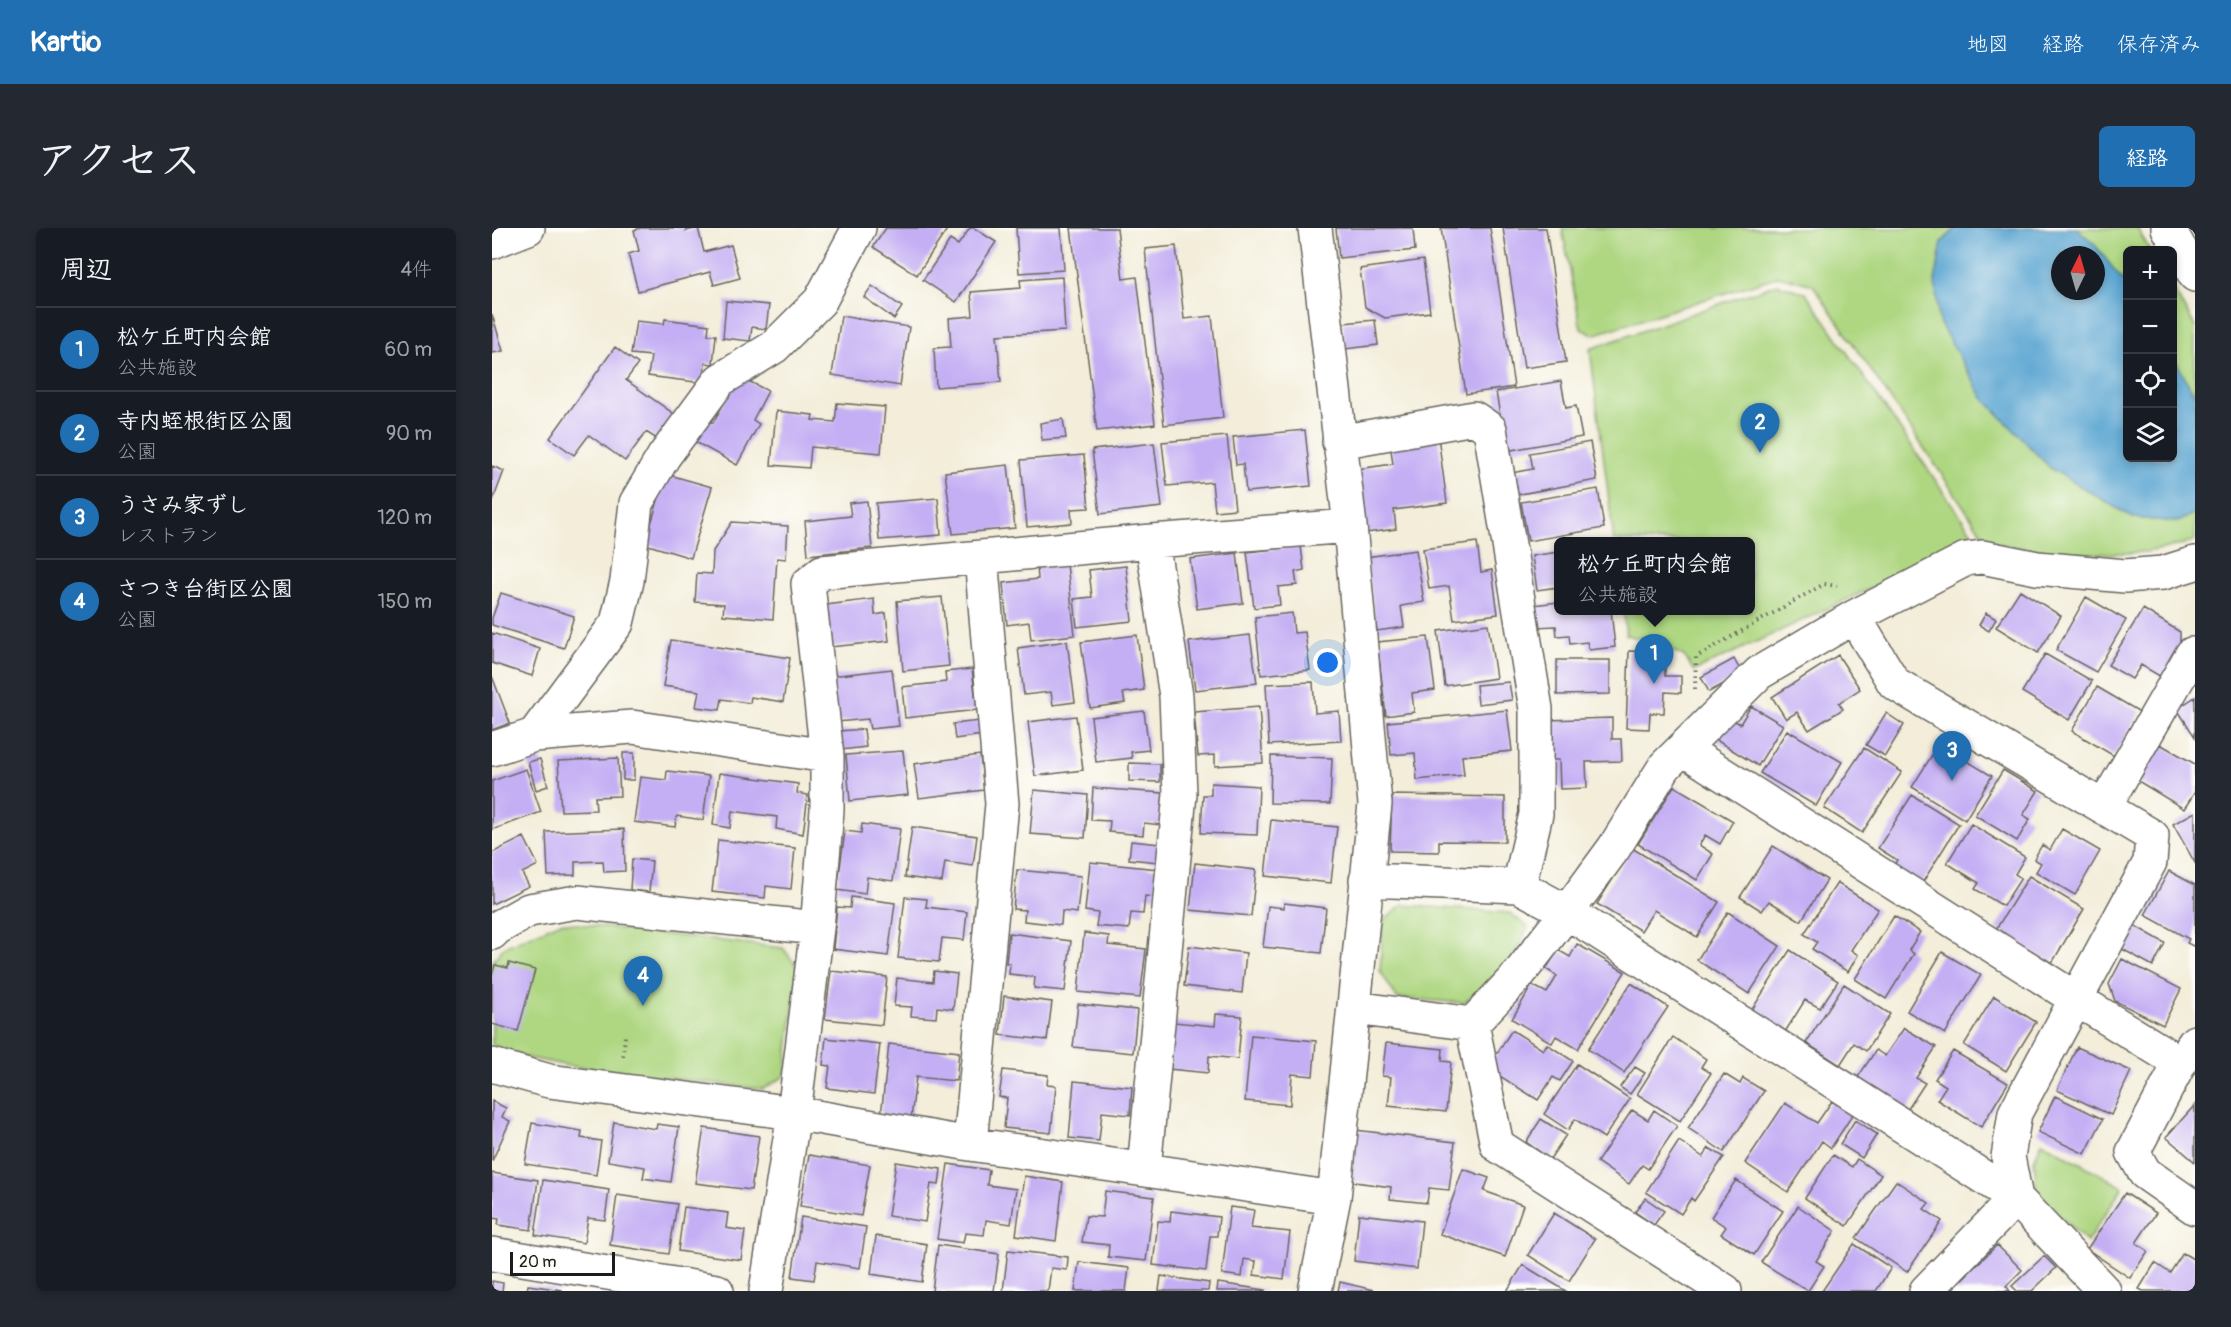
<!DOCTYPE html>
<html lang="ja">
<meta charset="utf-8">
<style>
body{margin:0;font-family:Pangolin,"Klee One",sans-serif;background:#242831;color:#f1f3f6}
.controls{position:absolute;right:18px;top:18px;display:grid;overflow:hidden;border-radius:9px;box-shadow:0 3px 9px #0003}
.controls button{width:54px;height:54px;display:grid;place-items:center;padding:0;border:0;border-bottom:2px solid #363941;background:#171b24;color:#f1f3f6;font:30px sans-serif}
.compass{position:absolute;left:1559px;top:18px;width:54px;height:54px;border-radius:50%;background:#171b24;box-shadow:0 3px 9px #0003;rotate:5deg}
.scale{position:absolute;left:18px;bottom:15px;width:105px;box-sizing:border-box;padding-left:6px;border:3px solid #1c1c1c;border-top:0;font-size:16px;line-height:21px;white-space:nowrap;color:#1c1c1c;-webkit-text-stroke:4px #fdfcf7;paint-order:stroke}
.you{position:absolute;left:836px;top:435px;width:21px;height:21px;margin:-15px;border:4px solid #fff;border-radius:50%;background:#1a73e8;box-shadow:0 0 0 9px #1a73e833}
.badge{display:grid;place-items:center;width:39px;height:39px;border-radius:50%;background:#1f6fb2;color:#fff;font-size:20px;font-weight:700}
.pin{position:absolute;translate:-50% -50px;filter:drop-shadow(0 2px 3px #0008)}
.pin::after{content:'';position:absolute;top:32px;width:21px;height:18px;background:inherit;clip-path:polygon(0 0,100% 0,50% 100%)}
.popup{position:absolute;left:1062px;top:309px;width:201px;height:78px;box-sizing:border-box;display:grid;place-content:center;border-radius:9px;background:#171b24;filter:drop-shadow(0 2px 4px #0005);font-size:20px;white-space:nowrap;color:#9ea1a6}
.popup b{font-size:22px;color:#f1f3f6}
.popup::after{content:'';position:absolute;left:50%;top:100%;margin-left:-12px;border:12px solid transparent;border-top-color:#171b24}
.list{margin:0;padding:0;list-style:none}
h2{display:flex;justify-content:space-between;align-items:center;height:78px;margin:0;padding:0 24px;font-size:26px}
h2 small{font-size:20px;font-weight:400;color:#9ea1a6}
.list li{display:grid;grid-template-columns:39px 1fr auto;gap:18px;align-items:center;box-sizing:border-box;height:84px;padding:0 24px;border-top:2px solid #363941}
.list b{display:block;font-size:22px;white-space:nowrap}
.list p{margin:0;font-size:20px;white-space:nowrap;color:#9ea1a6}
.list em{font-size:20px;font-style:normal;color:#9ea1a6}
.icon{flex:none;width:33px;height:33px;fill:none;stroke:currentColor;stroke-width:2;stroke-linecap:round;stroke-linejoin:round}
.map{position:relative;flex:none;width:1703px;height:1063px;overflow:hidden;border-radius:9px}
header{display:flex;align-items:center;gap:36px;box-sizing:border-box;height:84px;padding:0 30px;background:#1f6fb2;color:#fff}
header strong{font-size:28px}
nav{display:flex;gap:33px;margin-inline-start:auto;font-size:21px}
.intro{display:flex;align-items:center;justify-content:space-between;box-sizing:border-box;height:144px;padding:0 36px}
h1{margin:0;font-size:42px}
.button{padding:15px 27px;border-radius:9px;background:#1f6fb2;color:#fff;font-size:21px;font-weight:700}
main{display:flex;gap:36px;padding:0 36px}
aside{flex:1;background:#171b24;border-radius:9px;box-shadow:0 3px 9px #0003}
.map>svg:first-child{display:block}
</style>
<header>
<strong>Kartio</strong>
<nav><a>地図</a><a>経路</a><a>保存済み</a></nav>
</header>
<div class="intro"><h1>アクセス</h1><a class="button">経路</a></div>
<main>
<aside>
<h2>周辺<small>4件</small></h2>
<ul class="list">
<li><span class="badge">1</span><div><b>松ケ丘町内会館</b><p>公共施設</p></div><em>60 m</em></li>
<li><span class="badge">2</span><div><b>寺内蛭根街区公園</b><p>公園</p></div><em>90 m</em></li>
<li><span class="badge">3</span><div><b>うさみ家ずし</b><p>レストラン</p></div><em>120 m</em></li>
<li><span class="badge">4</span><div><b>さつき台街区公園</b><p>公園</p></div><em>150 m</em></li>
</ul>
</aside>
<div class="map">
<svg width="1703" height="1063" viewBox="0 0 1703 1063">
<rect width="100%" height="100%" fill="#fdfcf7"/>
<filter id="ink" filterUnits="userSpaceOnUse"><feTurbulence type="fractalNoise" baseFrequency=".0167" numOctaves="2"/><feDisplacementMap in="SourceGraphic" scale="12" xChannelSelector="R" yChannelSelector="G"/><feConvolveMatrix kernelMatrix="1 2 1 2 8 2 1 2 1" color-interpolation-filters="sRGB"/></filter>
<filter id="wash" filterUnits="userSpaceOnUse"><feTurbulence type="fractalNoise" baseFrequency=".008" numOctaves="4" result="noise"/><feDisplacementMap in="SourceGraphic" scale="24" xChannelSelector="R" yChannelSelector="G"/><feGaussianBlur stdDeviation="1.35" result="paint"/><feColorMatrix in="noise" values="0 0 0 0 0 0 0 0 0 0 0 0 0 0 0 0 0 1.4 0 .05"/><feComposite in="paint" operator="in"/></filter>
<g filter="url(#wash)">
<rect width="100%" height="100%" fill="#f3edd9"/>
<path fill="#afd782" stroke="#667a4f" stroke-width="1.5" d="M1070 0H1464L1450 14 1558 240 1641 290 1686 294 1703 285V313C1687 317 1669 322 1653 324 1601 328 1546 325 1495 313L1321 57 1287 48 1101 107 1089 101Z
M1585 0H1645L1658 22H1636L1635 58 1603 17Z
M1285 56 1314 65 1484 311 1202 443 1192 428 1157 413 1134 407 1131 383 1258 382V314L1122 313 1098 121Z
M1680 60 1703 98V168L1681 128Z
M911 677 1018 685 1036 699 1019 734 972 775 905 770 888 743 891 693Z
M69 694 291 720 306 740 293 848 271 861 77 838 12 825 0 816V734L12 719Z
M1550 914 1631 959 1595 1014 1545 967 1542 932Z"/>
<path fill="#5aa5d2" stroke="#3b6077" stroke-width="1.5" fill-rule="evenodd" d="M1464 0H1585L1603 17 1635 58 1636 230H1680L1681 128 1703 168V285L1686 294 1641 290 1558 240 1491 170 1447 94 1443 53 1450 14ZM1568 27H1604V63H1568Z"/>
<g id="blocks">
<path fill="#c4aff4" d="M149 0H193L194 3 206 0 212 24 239 17 248 50 222 57 218 44 146 63 136 26 147 23 142 2Z
M394 0H456L425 47 381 19Z
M478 0H482L504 14 464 74 431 52 458 12 466 17Z
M524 0H569L572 42 527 45Z
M579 0H625L631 51 645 49 663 196 605 203Z
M844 0H921L923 22 847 30Z
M949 0H998L1022 159 974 166Z
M1011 0H1054L1074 134 1032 140Z
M684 18 692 91 720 88 731 190 672 197 653 21Z
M931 32 938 84 893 90 873 79 868 41Z
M570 49 573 103 505 107 509 154 444 159 442 120 459 119 457 90 481 88 479 64 529 60 528 52Z
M380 58 410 79 402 91 372 69Z
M234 73 277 77 274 101 260 99 258 113 231 110Z
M0 86 11 123 0 125Z
M349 88 417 99 408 158 340 147Z
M173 91 217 97 216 107H224L221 136 213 135 211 155 156 148 159 128 139 126 144 93 172 96Z
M883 92 886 117 853 121 851 95Z
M123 119 146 136 134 152 182 186 165 211 154 204 133 233 97 207 82 227 58 210Z
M247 148 276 163 261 192 267 196 245 237 198 211 211 189 221 195Z
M1069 153 1074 180 1084 178 1090 209 1014 223 1004 164Z
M345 175 393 179 389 225 319 219 317 240 279 237 284 183 321 187 320 192 343 194Z
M571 191 574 210 550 212 548 195Z
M813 202 819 258 754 264 751 236 744 237 741 209Z
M735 208 743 281 723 283 720 254 675 258 670 214Z
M946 208 955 275 902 282 904 301 874 305 865 241 901 236 898 215Z
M1098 214 1105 252 1023 267 1019 245 1041 241 1038 225Z
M662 215 670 279 608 286 600 222Z
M592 227 597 280 579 281 580 295 535 299 529 232Z
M516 237 523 300 461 306 453 244Z
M0 238 12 243 0 275Z
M174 246 220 259 199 330 153 316Z
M1106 261 1112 300 1036 313 1029 274Z
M446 270 449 307 387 312 384 275Z
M375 273 380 320 316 327 313 293 359 288 357 275Z
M240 294 296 298 294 331 285 330 281 391 231 387 232 376 203 374 205 345 220 346 221 323Z
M985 314 989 344 1000 342 1006 386 962 392 957 358 937 361 931 321Z
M809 318 812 342 803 344 805 357 786 359 788 377 762 380 755 324Z
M924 322 932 374 909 378 912 399 885 403 874 329Z
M1066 324V359L1045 362 1040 328Z
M745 325 751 375 705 381 698 331Z
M575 336 583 407 539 412 537 394 515 397 511 355 546 351 545 339Z
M634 338 640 393 585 399 582 371 600 369 597 342Z
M1528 362 1569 388 1546 425 1504 399Z
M9 365 82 388 72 420 0 397V390Z
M450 369 457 438 411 443 405 373Z
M1594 369 1634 392 1604 444 1564 422Z
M382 371 383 387 394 385 397 413 338 419 334 377Z
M1066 374V382H1119L1123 419 1097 422 1095 414 1078 416 1077 407 1065 408 1064 398 1043 399 1041 377Z
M1651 381 1688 404V422L1671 450 1649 437 1640 451 1616 437Z
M800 385 802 405 813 404 818 442 769 447 763 389Z
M1494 385 1504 391 1497 403 1487 397Z
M996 396 1004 450 953 458 946 403Z
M0 405 48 421 40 448 0 435Z
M645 407 652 462 631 465 633 475 598 480 589 414Z
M758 407 765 455 703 462 697 414Z
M936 409 943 462 920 465 922 484 894 488 885 414Z
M179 412 298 430 291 474 259 469 258 475 230 471 228 482 204 479 207 463 171 458Z
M575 413 583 474 561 477 559 464 532 467 526 420Z
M1137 423 1161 424V435L1173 436V448H1189V465L1173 464 1172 485H1158L1157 501 1134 500Z
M1553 426 1600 453 1577 492 1530 464Z
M1346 427 1368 461 1347 475 1351 481 1317 502 1305 484 1294 491 1280 469Z
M1242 431 1250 446 1217 464 1209 449Z
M1065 432H1118V466L1065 467Z
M400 441 407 498 378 501 376 491 345 494 339 448Z
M480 441 485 482 413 490 410 459 454 454 453 444Z
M0 448 18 495 0 502Z
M821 454 823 485 847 483 849 513 777 517 774 456Z
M1017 454 1020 472 986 476 984 457Z
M1605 459 1648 484 1622 528 1580 503Z
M1703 469V509L1685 481Z
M1259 478 1291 497 1266 538 1224 512 1238 490 1248 496Z
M767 479 771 535 723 538V527L706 528 702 484Z
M1015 482 1020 523 970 528 972 547 925 552 923 525 899 527 896 494Z
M652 483 657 522 639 524 640 530 604 534 599 489Z
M1394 485 1412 497 1393 528 1374 517Z
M584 488 591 542 543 548 536 494Z
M1120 490V511H1129L1130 533 1094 534 1095 560 1068 561 1067 532H1058L1056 492Z
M488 493 490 507 463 511 461 496Z
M372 501 374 519 349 522 347 503Z
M1295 502 1350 534 1324 578 1268 545Z
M1447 516 1500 548 1473 592 1420 559Z
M1668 516 1703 536V564L1692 581 1646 553Z
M1372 520 1410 544 1370 605 1332 580Z
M411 523 416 567 358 573 354 527Z
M131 525H142V552H131Z
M488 527 492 562 427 570 422 536Z
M779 528 840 530 838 576 778 575Z
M126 530 128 568 103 569 104 582 69 583 66 533Z
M48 531 56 558 44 562 36 534Z
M637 535 668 536V554L637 553Z
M34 541 49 584 0 602V553Z
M1511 542 1546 563 1531 587 1538 591 1525 613 1483 587Z
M175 543 217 548 211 592 185 588 183 599 142 594 148 549 174 552Z
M227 545 306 556 305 565 316 567 311 606 284 601 285 589 240 583 238 600 221 597Z
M719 555 767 558 765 607 709 605 711 567H719Z
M1182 558 1241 593 1228 616 1213 607 1207 617 1221 626 1205 652 1146 616Z
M601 560 671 565 669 597 652 595 651 607 617 604 618 593 599 592Z
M542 562 596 567 593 610 538 606Z
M900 567 1013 569V614L947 613V624L898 623Z
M1420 567 1467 596 1429 657 1401 639 1405 632 1386 620Z
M1703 584V635L1681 596Z
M779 592 845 599 839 655 773 648Z
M370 596 408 601 401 653 375 649 373 666 345 662 353 603 369 605Z
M1479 596 1533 629 1523 646 1529 650 1511 678 1483 661 1487 655 1455 635Z
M420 599 485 608 481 638 453 634 450 654 413 649Z
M132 601 133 643 112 644 111 633 83 634V647L56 648 54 604Z
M1570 601 1608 623 1583 667 1544 644 1549 635 1542 631 1550 617 1558 622Z
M32 609 46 637 30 645 37 658 0 676V625Z
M226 612 303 620 299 661 274 658 273 670 220 664Z
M639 613 668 616 666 634 637 631Z
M1281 618 1335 652 1309 693 1277 673 1270 683 1248 669Z
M1140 620 1227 674 1205 709 1162 682 1149 703 1105 676Z
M140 631 160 633 157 664 138 662Z
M598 634 666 641 663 669 653 668 651 686 639 685 637 701 604 698 606 685 593 683Z
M703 635 764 642 759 688 698 682Z
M525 642 589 648 585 685 570 683 569 697 532 693 533 682 521 681Z
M1677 643 1703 657V719L1695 715 1697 711 1653 687Z
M1537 648 1592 681 1560 735 1504 701Z
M1345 655 1386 681 1359 722 1366 727 1356 744 1320 721 1325 714 1312 706Z
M359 669 403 675 396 728 341 721 345 679 358 680Z
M413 669 435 671 434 679 475 684 472 712 450 710 447 734 406 730Z
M792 675 834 680 829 725 771 719 776 678 792 680Z
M1236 684 1288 718 1257 766 1205 732Z
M1402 688 1428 704 1417 722 1422 726 1394 771 1363 751Z
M1643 698 1673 715 1661 738 1630 721Z
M517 705 579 713 573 763 542 760 543 749 517 746 518 735H514Z
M592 705 617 708 616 717 654 721 648 770 586 764Z
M1085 716 1133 744 1086 821 1064 808 1060 815 1020 791 1040 757 1055 765 1065 748 1054 741 1066 722 1078 729Z
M697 718 754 725 750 765 692 758Z
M1298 722 1346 753 1328 780 1313 772 1293 804 1259 783Z
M1450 724 1489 747 1453 806 1415 783Z
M1630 731 1689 761 1671 797 1623 773 1617 756Z
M17 735 43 742 26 803 0 796V747L3 737 16 740Z
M339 743 395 749 390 797 333 791Z
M442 743 465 746 461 781 445 779 444 790 419 788 420 779 402 778 405 750 441 754Z
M1139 755 1176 779 1132 845 1096 821Z
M1352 756 1398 786 1374 823 1362 815 1348 837 1314 815Z
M512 768 560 774 555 812 508 807Z
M1502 768 1544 794 1514 843 1472 817Z
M586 776 645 782 641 825 581 819Z
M724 786 750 788 746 831 717 828 716 845 677 841 682 794 723 798Z
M1412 800 1444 819 1424 850 1433 855 1414 884 1364 852 1384 822 1393 828Z
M1020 802 1051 822 1055 816 1081 833 1068 853 1061 849 1046 872 995 840Z
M759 807 824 813 821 848 800 846 798 877 753 873Z
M1181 809 1214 831 1209 839 1219 845 1188 893 1145 866Z
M334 810 388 816 382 866 335 860 338 838 331 837Z
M894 815 951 821 950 833 959 834 954 884 896 878 899 849 890 848Z
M397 816 467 824 464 853 424 849 419 891 389 888Z
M1585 819 1639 843 1619 887 1565 862Z
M1461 823 1516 855 1489 899 1445 872 1454 858 1443 851Z
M1085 836 1138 871 1112 910 1083 891 1076 902 1052 886Z
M1143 839 1153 845 1138 866 1128 859Z
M511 842 556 847 555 857 564 858 559 905 512 900 515 870 507 869Z
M1232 846 1248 856 1251 850 1272 863 1232 924 1196 900Z
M582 853 640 859 638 887 610 884 607 913 577 910Z
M1563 868 1611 891 1593 926 1546 904Z
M0 873 14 880 10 889 18 893 0 933Z
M1340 873 1361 886 1339 920 1330 913 1296 964 1253 935 1293 875 1325 895Z
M1703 877V934L1674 909Z
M1140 882 1156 892 1162 882 1185 898 1156 941 1150 937 1137 956 1105 934Z
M1049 891 1074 907 1058 931 1034 914Z
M1363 892 1385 906 1370 930 1348 916Z
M122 894 164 901 165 896 187 899 179 954 151 950 153 939 116 933Z
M40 895 90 903 89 910 109 913 104 947 33 936Z
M212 900 267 908 259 962 203 955Z
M863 902 963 914 957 962 937 960 935 975 898 971 899 959 856 953Z
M1187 913 1211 929 1217 920 1232 929 1202 973 1199 970 1189 986 1154 964Z
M317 927 378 937 369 988 308 978Z
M1341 927 1360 939 1365 931 1389 947 1355 998 1313 970Z
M404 934 449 941 447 957 439 956 433 994 396 988Z
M456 936 497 942 495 957 524 961 519 996 494 992 492 1007 473 1005 471 1015 445 1011Z
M971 941 997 950 992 963 1031 977 1013 1029 948 1006Z
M0 945 46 952 39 1002 6 997 7 991 0 990Z
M532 948 571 954 564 1013 524 1007Z
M51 952 117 962 113 992 96 990 92 1015 43 1007Z
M1244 952 1291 983 1262 1027 1229 1006 1234 999 1219 989Z
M1404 953 1437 975 1432 981 1450 993 1415 1044 1364 1010Z
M613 963 662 969 654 1033 616 1029 617 1017 590 1014 594 988 610 989Z
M1633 965 1664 985 1644 1015 1656 1023 1638 1050 1595 1021Z
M125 967 185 976 177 1026 118 1017Z
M1153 970 1172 983 1162 997 1143 984Z
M1306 978 1343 1003 1324 1033 1332 1038 1316 1063 1269 1034Z
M192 979 236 985 234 1000 253 1003 249 1032 186 1023Z
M738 979 762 982 759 1000 798 1004 792 1051 762 1047 764 1033 752 1031 750 1049 730 1046Z
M679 983 727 989 725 1008H718L714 1043 661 1037 666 993 678 994Z
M1062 985 1103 1011 1077 1053 1036 1027Z
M867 986 930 993 925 1041 862 1033Z
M309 989 374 999 368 1040 325 1033 322 1052 300 1049Z
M384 1008 435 1016 430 1054 379 1046Z
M1362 1016 1399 1040 1384 1063H1330Z
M446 1017 507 1026 502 1063H440Z
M1505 1017 1530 1042 1514 1058 1518 1063H1458Z
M516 1022 576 1029 575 1042 559 1040 556 1063H511Z
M1691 1025 1703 1032V1063H1651L1647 1061 1663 1035 1678 1045Z
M1552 1028 1564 1040 1540 1063H1525L1520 1058Z
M587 1034 637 1040 634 1063H583Z
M1031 1037 1074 1063H1015Z
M669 1048 717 1055 716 1063H667Z
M0 1053 11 1055 10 1063H0Z
M848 1054 882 1062V1063H846Z
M726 1055 773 1062V1063H725Z
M36 1057 70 1062V1063H35Z"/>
</g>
</g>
<g filter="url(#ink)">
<use href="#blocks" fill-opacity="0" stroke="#67655e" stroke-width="1.5"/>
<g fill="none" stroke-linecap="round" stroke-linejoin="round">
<defs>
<path id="minor" d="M823 0 858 298 883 576 842 970 823 1063
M1676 0 1703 47
M0 14 36 0
M847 214 982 190 998 201 1044 481V586L1027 658 874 652
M42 507 125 395 135 353 144 275 172 228 228 152 282 119 328 73 367 0
M0 521 42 507 140 499 335 528
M1191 521 1584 771 1658 634 1660 608 1402 455 1362 389
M1612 579 1700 426
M1027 658 1075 684 1524 970 1612 1063
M0 705 5 700 37 682 85 674 325 700
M863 780 980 796
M980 796 1027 746 1075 684 1122 620 1173 538 1267 445 1362 389 1474 331 1490 329 1545 340 1633 348 1671 345 1703 335
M980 796 1005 917 1233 1063
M1703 814 1688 835 1641 924 1653 945 1703 980
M0 837 57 853 302 885 478 916 842 970
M478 916 510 576 489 329
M652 941 688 566 684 468 660 313
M1524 970 1516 929 1523 885 1584 771 1688 835
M0 1026 225 1063
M274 1063 302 885 325 700 335 582V528L316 356 330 344 660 313 858 298
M1434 1063 1524 970"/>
</defs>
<use href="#minor" stroke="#67655e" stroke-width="36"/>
<path stroke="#67655e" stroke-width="4" stroke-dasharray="1.5 4.5" stroke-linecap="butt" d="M1203 461 1204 429 1332 356 1345 358
M131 828 133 808"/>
<use href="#minor" stroke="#fff" stroke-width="33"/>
</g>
</g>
</svg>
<div class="controls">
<button>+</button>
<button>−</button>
<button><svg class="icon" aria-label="locate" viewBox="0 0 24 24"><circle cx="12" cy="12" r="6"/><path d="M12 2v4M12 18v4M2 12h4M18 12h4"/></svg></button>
<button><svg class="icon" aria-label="layers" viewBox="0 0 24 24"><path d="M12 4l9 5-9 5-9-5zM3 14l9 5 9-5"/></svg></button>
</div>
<svg class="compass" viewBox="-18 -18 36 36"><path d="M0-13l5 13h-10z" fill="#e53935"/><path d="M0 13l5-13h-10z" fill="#9ea1a6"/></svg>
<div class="scale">20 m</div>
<div class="you"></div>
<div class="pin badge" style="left:1162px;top:456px">1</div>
<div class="popup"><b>松ケ丘町内会館</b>公共施設</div>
<div class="pin badge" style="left:1268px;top:225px">2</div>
<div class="pin badge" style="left:1460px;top:553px">3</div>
<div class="pin badge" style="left:151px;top:778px">4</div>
</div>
</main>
